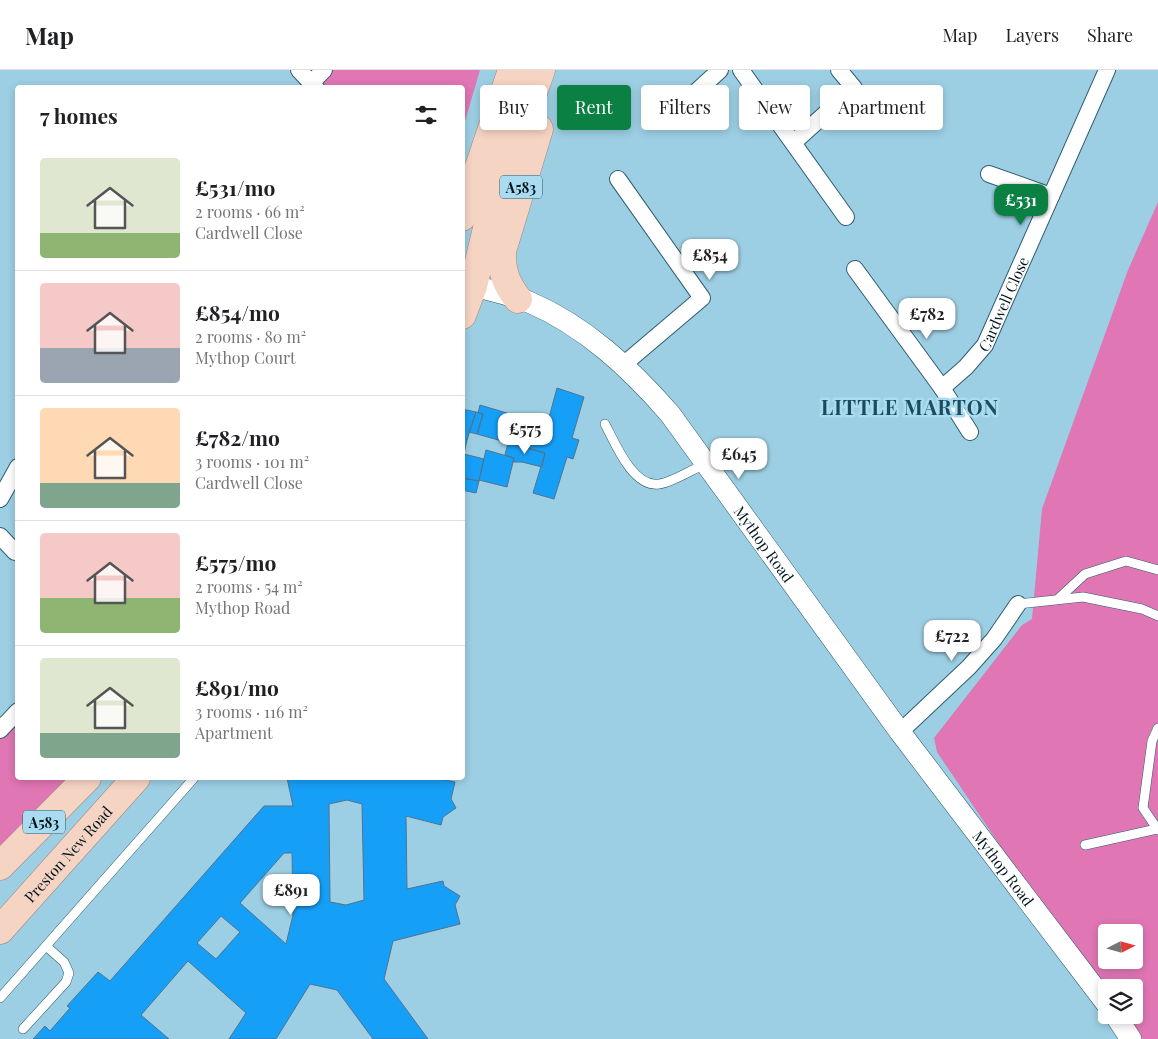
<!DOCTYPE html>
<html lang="en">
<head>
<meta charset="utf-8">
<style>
  :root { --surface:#fff; --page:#f2f2f2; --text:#202124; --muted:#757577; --line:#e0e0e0; --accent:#0b8043 }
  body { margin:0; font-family:"Playfair Display",serif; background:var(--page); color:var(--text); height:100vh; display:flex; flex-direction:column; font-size:19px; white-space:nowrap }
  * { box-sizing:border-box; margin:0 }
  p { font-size:16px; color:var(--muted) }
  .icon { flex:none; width:28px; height:28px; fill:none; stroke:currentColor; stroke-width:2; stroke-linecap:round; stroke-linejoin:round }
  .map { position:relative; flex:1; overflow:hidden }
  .panel { position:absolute; left:15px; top:15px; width:450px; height:695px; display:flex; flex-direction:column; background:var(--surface); border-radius:5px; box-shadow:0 2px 8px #0003 }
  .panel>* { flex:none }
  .top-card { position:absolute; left:480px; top:15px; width:475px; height:45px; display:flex; gap:10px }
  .needle { width:32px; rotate:84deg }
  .tools { position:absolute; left:1098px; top:854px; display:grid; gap:10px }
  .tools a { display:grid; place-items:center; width:45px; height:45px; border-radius:5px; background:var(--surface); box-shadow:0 2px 8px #0003; font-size:25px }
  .price { position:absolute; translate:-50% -42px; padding:0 11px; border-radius:10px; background:#fff; color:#222; font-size:16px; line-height:32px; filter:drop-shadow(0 1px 2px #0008) }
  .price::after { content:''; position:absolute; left:50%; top:30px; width:15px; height:11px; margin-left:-8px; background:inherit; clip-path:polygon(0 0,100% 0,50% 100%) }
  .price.on { background:var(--accent); color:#fff }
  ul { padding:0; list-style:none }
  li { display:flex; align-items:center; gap:15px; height:125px; padding:0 25px }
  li+li { border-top:1px solid var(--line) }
  li span { display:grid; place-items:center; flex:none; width:140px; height:100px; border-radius:5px; color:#555 }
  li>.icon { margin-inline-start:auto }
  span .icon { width:60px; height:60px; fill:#fffc; stroke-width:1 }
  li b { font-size:21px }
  h2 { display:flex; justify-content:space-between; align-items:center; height:60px; padding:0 25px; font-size:21px }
  .pill { padding:0 18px; border-radius:5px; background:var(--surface); box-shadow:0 2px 8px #0003; font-size:18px; line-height:45px }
  .pill.on { background:var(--accent); color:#fff }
  header { display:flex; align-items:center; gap:30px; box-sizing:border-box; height:70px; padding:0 25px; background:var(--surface); border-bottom:1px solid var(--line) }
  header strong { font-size:24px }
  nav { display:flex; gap:28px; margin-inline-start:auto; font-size:18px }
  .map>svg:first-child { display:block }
  .green { fill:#e076b4; fill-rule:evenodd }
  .building { fill:#169ff7; stroke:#517390; fill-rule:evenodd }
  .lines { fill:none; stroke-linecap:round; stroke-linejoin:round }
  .service-casing { stroke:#2e5d70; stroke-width:10 }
  .minor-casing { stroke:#2e5d70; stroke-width:18 }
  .tertiary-casing { stroke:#2e5d70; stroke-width:22 }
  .trunk-casing { stroke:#9f8a80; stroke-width:29 }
  .service { stroke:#fff; stroke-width:9 }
  .minor { stroke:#fff; stroke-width:16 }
  .tertiary { stroke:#fff; stroke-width:21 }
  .trunk { stroke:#f6d4c4; stroke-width:28 }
  .labels { text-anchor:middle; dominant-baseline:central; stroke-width:5; stroke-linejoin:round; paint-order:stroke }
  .shield { fill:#aadcf1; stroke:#35515d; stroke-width:1 }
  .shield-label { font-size:14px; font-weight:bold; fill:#03161d }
  .street-label { font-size:15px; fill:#03161d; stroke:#aadcf1 }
  .district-label { font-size:20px; font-weight:bold; letter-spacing:1px; fill:#1a4c5d; stroke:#aadcf1 }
</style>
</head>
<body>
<header>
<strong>Map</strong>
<nav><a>Map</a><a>Layers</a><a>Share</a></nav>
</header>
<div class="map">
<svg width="1158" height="969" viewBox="0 0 1158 969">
  <rect width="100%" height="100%" fill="#9dcfe4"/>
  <path class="green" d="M324,0H480L463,58L462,18H316Z
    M1158,132V969H1131L1115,945H1134V918H1106V933L937,682L934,668L1022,555L1032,549L1042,439L1128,200ZM1106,862H1134V890H1106Z
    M17,641L18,708H87L0,796V660Z"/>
  <path class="building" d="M557,318L584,327L572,368L579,370L573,389L567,387L554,429L533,423L545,383L477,364L483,344L478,343L480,335L547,355Z
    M462,339L476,342L467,370L462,368Z
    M476,342L483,344L477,364L469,362Z
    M462,368L467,370L464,384L484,389L479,411L462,408Z
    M508,373L545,383L542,397L522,392H513L514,388L505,385Z
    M486,380L514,388L507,417L479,410Z
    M462,408L479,411L476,423L462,420Z
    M287,708H436L455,712L451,729L456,738L443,747L441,755L406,746L407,819L443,811L444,816L460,826L455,835L460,854L393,871L384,909L428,969H373L337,920L310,914L276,969H229L246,943L188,891L141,945L169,969H33L45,956L50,961L70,938L67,936L98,902L110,911L264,736H293ZM347,730L362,734L364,830L346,835L330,832L329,734ZM284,783H292L293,845L286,874L240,833ZM221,846L240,862L216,889L197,873Z"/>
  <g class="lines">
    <defs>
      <path id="service" d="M605,354C615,373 633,418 659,414C671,413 693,399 705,394
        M1058,529L1085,504L1126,491L1158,500
        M1018,534L1083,527L1142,539L1158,546
        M1158,658L1152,671L1143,738L1158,760
        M1085,775L1157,759
        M0,928L194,708
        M23,959L66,912L69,903L64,892L46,876"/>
      <g id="minor">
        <path d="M299,0L316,18"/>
        <path d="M741,0L846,147"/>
        <path d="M312,12L324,0"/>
        <path d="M696,22L720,0"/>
        <path d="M794,72L854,18L839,0"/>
        <path d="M989,104L1051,126"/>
        <path d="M618,109L702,228L623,295"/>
        <path d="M855,199L942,318L970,362"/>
        <path id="s1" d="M942,318L966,297L985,275L1107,0"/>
        <path d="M0,429L18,397"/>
        <path d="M0,466L15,482"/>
        <path d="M0,660L18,641"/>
        <path d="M900,662L969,597L994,569L1018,534"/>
      </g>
      <g id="tertiary">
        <path id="s2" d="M462,212C484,220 508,223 529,232C585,256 630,298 670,344L900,662L1106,933"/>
        <path d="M1115,945L1131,969"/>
      </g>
      <g id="trunk">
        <path d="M462,147L512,0"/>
        <path d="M518,229C506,214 501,200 502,181L539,59"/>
        <path d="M462,245L473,216L492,138L541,0"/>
        <path d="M0,796L87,708"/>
        <path id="s3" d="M0,860L136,708"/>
      </g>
    </defs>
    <use href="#service" class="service-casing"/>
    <use href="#minor" class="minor-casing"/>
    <use href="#tertiary" class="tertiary-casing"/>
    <use href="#trunk" class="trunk-casing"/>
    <use href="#service" class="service"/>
    <use href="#minor" class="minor"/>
    <use href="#tertiary" class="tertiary"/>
    <use href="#trunk" class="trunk"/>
  </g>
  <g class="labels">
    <g class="shield">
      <rect x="500" y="105.5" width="42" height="23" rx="4"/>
      <rect x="23" y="740.5" width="42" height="23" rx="4"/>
    </g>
    <g class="shield-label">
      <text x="521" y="117">A583</text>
      <text x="44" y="752">A583</text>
    </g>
    <g class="street-label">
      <text stroke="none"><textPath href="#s1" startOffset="106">Cardwell Close</textPath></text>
      <text stroke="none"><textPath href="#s2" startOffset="412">Mythop Road</textPath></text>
      <text stroke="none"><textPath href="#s3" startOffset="102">Preston New Road</textPath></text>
      <text stroke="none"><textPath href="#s2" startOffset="815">Mythop Road</textPath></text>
    </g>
    <g class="district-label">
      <text x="910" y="336">LITTLE MARTON</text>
    </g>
  </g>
</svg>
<div class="tools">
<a><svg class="needle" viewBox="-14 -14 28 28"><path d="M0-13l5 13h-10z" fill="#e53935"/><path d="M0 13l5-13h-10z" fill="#757577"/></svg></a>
<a><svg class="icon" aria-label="layers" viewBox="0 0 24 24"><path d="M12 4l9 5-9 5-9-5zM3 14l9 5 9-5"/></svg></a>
</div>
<b class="price on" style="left:1021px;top:156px">£531</b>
<b class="price" style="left:710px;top:211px">£854</b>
<b class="price" style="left:927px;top:270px">£782</b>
<b class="price" style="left:525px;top:385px">£575</b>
<b class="price" style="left:739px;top:410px">£645</b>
<b class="price" style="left:952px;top:592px">£722</b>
<b class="price" style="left:291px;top:846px">£891</b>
<div class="top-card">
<a class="pill">Buy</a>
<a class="pill on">Rent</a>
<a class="pill">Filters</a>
<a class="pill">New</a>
<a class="pill">Apartment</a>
</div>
<section class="panel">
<h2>7 homes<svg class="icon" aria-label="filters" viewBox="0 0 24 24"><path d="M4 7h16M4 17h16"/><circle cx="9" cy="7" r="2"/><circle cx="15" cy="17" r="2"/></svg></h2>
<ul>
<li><span style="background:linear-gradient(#dfe7d0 75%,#8fb573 0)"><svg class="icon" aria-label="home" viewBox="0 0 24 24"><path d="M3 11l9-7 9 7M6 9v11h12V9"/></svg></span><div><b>£531/mo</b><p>2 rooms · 66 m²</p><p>Cardwell Close</p></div></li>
<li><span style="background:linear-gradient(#f6c9c9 65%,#9aa5b1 0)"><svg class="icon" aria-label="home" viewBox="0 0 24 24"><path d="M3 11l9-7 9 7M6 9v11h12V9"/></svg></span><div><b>£854/mo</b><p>2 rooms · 80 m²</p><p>Mythop Court</p></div></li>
<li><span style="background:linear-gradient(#ffd9b3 75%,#7fa58c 0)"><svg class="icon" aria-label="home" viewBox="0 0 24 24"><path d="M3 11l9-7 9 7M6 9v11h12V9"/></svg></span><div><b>£782/mo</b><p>3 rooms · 101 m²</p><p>Cardwell Close</p></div></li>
<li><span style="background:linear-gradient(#f6c9c9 65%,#8fb573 0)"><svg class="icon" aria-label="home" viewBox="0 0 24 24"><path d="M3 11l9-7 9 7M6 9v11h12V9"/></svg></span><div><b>£575/mo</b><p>2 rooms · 54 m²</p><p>Mythop Road</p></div></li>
<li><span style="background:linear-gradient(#dfe7d0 75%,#7fa58c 0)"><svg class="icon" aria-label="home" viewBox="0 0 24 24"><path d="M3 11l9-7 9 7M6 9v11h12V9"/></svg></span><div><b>£891/mo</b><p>3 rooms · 116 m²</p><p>Apartment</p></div></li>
</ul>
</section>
</div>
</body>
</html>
